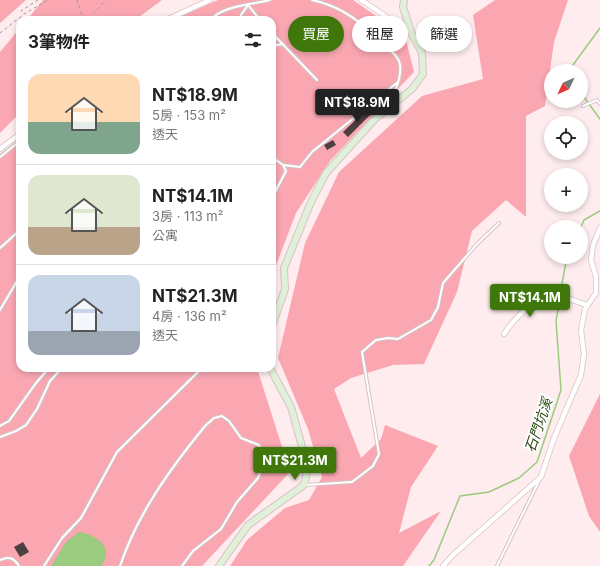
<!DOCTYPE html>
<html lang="zh-TW">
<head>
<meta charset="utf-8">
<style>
  :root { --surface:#fff; --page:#f6f6f6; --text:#222; --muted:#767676; --line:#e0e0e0; --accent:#3f770a }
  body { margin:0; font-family:Inter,"Noto Sans TC",sans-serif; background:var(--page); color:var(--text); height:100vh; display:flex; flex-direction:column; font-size:15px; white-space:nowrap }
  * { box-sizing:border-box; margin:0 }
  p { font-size:13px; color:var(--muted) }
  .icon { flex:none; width:22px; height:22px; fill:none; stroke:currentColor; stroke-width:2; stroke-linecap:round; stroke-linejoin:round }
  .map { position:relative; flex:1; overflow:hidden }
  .drawer { position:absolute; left:16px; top:16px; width:260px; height:356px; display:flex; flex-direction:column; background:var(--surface); border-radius:12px; box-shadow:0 2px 6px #0003 }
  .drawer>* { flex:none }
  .banner { position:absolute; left:288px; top:16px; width:252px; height:36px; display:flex; gap:8px }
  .needle { width:26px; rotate:226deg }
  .buttons { position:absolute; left:544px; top:64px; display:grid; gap:8px }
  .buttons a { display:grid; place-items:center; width:44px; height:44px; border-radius:50%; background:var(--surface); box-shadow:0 2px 6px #0003; font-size:20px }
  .price { position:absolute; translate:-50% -34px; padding:0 9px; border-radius:4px; background:var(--accent); color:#fff; font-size:13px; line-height:26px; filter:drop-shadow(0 1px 2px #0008) }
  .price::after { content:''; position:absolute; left:50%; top:24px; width:12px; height:9px; margin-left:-6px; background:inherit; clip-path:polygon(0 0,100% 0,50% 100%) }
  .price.current { background:#222; color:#fff }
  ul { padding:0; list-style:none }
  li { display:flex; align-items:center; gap:12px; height:100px; padding:0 12px }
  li+li { border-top:1px solid var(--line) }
  li span { display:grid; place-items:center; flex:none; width:112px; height:80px; border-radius:12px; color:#555 }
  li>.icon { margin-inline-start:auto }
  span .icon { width:48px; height:48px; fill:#fffc; stroke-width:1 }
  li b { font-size:17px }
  h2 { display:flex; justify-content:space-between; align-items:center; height:48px; padding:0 12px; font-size:17px }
  .chip { padding:0 14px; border-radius:18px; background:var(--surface); box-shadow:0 2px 6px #0003; font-size:14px; line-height:36px }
  .chip.current { background:var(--accent); color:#fff }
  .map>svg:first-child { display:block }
  .green { fill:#faa7b2 }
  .water { fill:#9acb7e }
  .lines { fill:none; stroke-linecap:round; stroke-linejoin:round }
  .stream { stroke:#9acb7e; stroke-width:1.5 }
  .building { fill:#4e3f41 }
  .lane-casing { stroke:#d5c3c5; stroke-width:4 }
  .street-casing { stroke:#d5c3c5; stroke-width:6 }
  .secondary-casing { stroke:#d5c3c5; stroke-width:8 }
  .path { stroke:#a39697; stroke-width:1; stroke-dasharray:3 3; stroke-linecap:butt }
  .lane { stroke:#fff; stroke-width:2 }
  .street { stroke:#fff; stroke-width:4.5 }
  .secondary { stroke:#e1f0d8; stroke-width:6 }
  .labels { text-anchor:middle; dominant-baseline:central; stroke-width:4; stroke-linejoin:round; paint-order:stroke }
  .water-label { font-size:14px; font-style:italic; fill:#2a4914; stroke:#fff }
</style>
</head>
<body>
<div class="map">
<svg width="600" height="566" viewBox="0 0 600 566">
  <rect width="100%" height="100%" fill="#feecee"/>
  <path class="green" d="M0,0H26L0,23Z
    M43,0H162L135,20H27Z
    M218,0H353L405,36L414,72L330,161L296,213L272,276V20H173Z
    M495,0H568L554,42L545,106L526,116V217L506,200L472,231L457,292L424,364L393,365L351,378L334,389L361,458L381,439L385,425L438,446L411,487L399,533L441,511L403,566H230L247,540L285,508L309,500L322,477L308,429L278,358L305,243L339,172L422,96L483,79L473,15Z
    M20,28V113L0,133V52Z
    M20,139V368H257L290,472L202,566H0V154Z
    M600,394V532L589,516L569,456Z"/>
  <path class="water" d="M79,532C95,534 116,548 101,566H51L66,542Z"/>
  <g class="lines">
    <path class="stream" d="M573,71V65L600,28
      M581,93L600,119
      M581,227L584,220L600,211
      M560,294L567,257
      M429,566L434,560L460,496L489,492L519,478L537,462L561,390L556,321L560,298"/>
  </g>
  <path class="building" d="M367,109L371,114L348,137L343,132Z
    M333,140L336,145L327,150L324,145Z
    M23,542L29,552L20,557L14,547Z"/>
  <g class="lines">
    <defs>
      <path id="lane" d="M312,0C344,7 362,23 384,45C389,49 396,54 399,61C404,74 394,93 389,105
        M210,20C225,5 250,5 270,0
        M241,20V15L248,5L260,20
        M272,33L317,80
        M272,46L283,44
        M583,106L597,100L600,104
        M0,157L20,141
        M272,157L283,165L286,171L272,198
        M283,165L300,167L312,152L398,82
        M0,248L20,230
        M0,310L20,276
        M0,426L9,421L36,383L49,368
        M0,437L16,431L26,425L37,409L50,381L62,368
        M305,485L352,482L373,466L379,454L362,352L376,340L388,338L398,339L431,320L438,307L443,283L477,244L499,223
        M0,560C9,556 14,558 19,566
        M44,566L62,538L81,518L117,452L202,368
        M120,566C138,513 170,469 205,426L214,418L222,416L229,421L241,438L259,445L265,460L258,478L237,502L221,529L193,551L182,566
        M497,566L539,481"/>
      <path id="street" d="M361,0C378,10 393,23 411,32
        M166,20L210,0
        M0,149L20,134
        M504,334C512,321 536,296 551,295C560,294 579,303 588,305
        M443,566L453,555L541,477L554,438L581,375L584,354L581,330L585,309L596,293V277L591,260L593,245L600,228"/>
      <path id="secondary" d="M272,326L285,289L284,268L311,202L326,173L375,119L412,89L423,74L422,53L411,32L403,7L404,0
        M219,566L248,525L304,485L308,468L291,407L270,368"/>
    </defs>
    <use href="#lane" class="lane-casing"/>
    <use href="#street" class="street-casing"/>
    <use href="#secondary" class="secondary-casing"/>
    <path class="path" d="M38,0L21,11L24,14L48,0
      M77,0L82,16L89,18L106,0
      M0,33L23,15"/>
    <use href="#lane" class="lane"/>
    <use href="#street" class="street"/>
    <use href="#secondary" class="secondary"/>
  </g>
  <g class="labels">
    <g class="water-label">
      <text transform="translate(538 425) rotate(-71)">石門坑溪</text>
    </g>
  </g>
</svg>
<div class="buttons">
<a><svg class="needle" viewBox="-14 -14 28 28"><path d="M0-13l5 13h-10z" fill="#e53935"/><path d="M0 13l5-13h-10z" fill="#767676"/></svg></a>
<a><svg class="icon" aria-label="locate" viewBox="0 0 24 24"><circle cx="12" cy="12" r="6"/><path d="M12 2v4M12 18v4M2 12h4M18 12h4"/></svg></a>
<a>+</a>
<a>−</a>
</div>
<b class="price current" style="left:357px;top:123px">NT$18.9M</b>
<b class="price" style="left:530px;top:318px">NT$14.1M</b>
<b class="price" style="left:295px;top:481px">NT$21.3M</b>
<div class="banner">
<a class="chip current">買屋</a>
<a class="chip">租屋</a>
<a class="chip">篩選</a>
</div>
<section class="drawer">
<h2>3筆物件<svg class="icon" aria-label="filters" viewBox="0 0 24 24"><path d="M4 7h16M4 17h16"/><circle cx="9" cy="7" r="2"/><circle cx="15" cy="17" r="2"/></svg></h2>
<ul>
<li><span style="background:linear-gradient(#ffd9b3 60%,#7fa58c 0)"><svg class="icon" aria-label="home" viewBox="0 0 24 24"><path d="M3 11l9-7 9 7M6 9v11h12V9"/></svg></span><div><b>NT$18.9M</b><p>5房 · 153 m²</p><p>透天</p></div></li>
<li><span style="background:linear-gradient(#dfe7d0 65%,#b9a48a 0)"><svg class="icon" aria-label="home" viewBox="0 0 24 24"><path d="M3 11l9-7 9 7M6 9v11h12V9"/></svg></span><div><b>NT$14.1M</b><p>3房 · 113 m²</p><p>公寓</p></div></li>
<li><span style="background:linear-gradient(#c9d6e8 70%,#9aa5b1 0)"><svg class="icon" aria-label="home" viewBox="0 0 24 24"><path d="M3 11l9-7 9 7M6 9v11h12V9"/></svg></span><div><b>NT$21.3M</b><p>4房 · 136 m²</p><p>透天</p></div></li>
</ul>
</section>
</div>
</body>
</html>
